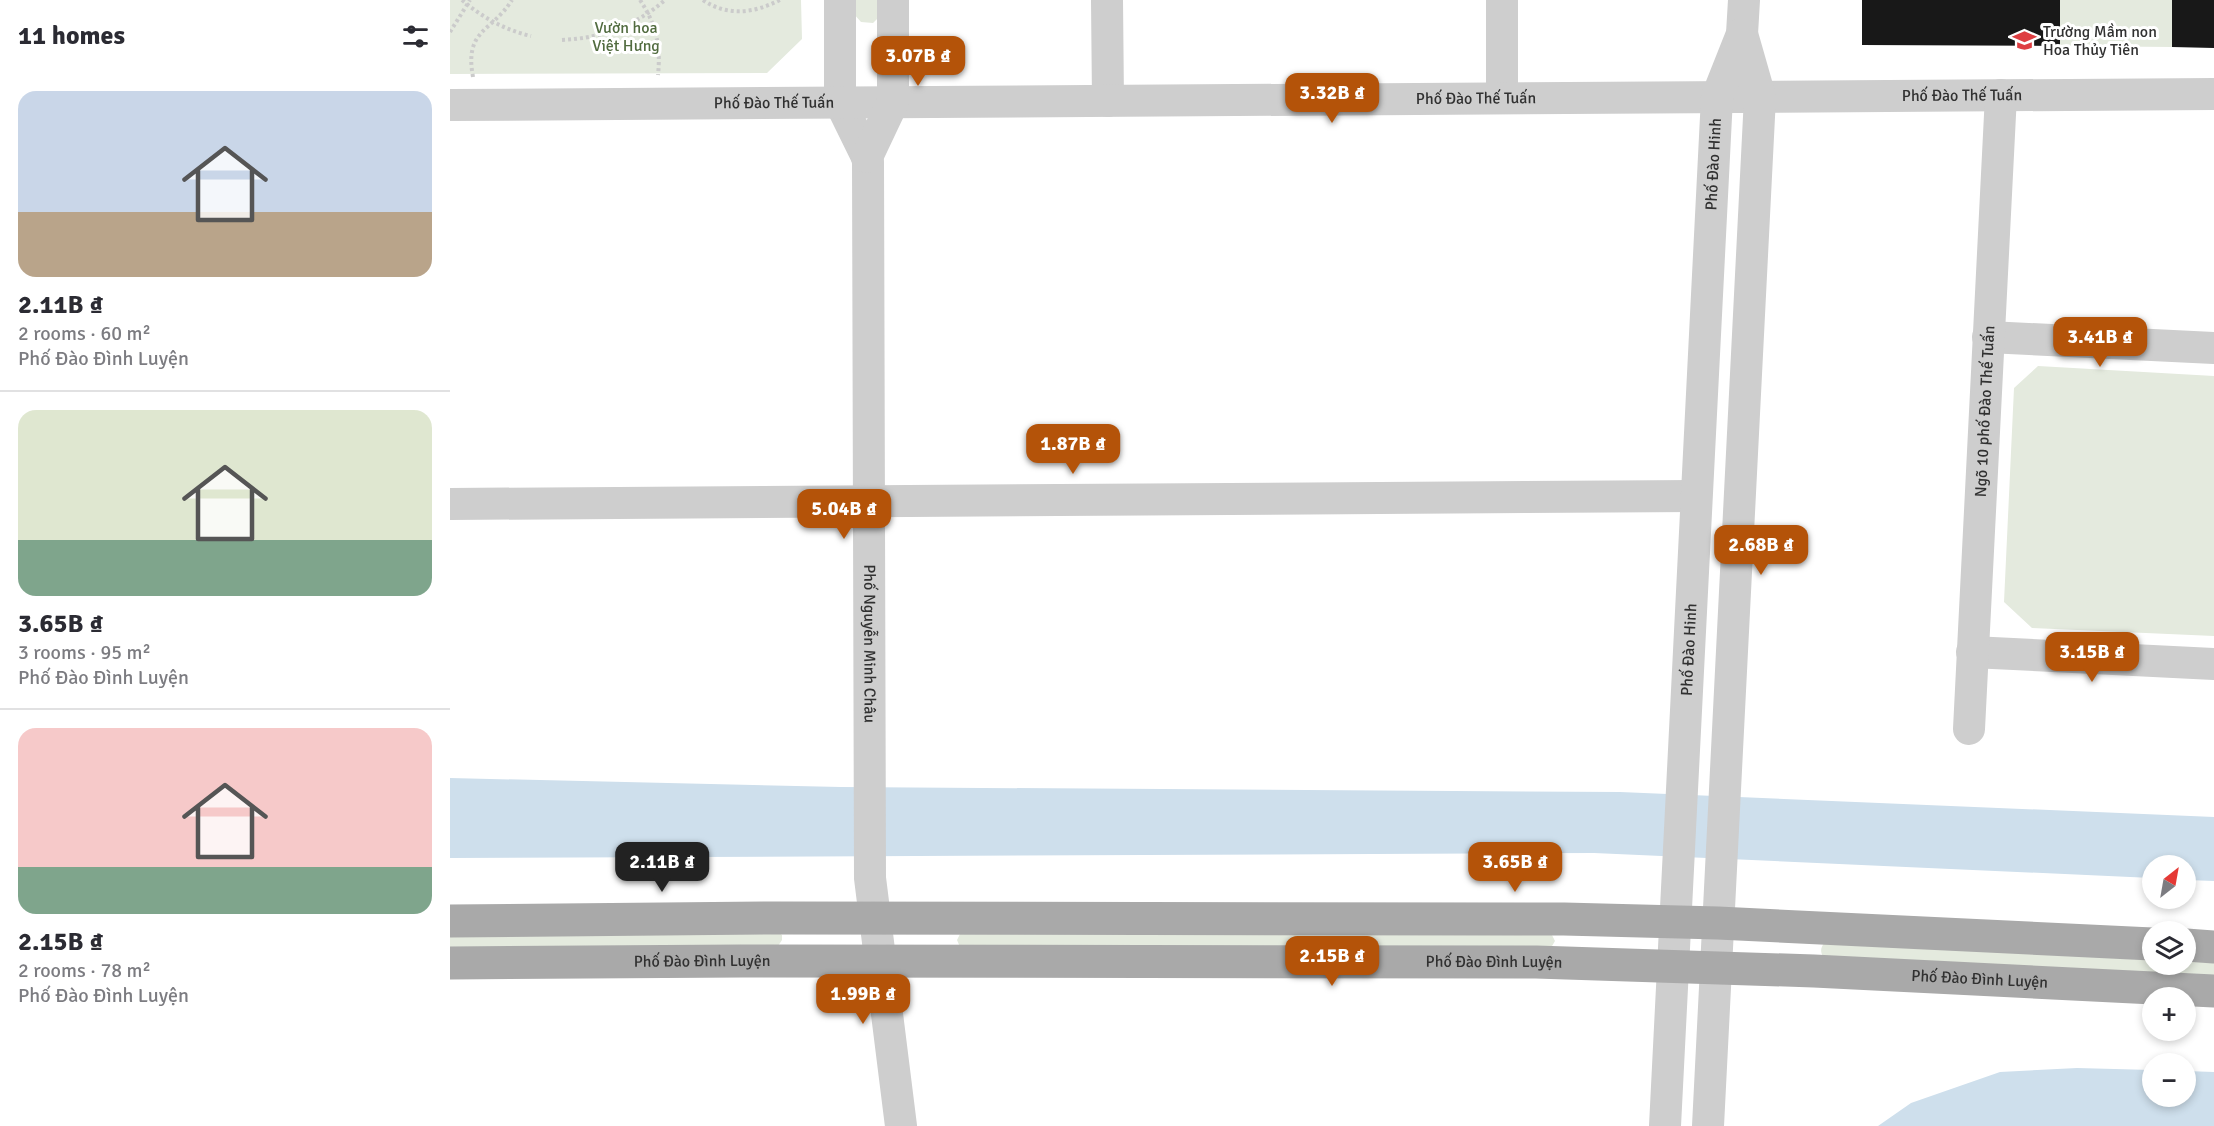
<!DOCTYPE html>
<html lang="en">
<head>
<meta charset="utf-8">
<style>
  :root { --surface:#fff; --page:#f7f7f7; --text:#2b2b33; --muted:#7c7c81; --line:#e1e1e2; --accent:#b45309 }
  body { margin:0; font-family:Signika,sans-serif; background:var(--page); color:var(--text); height:100vh; display:flex; flex-direction:column; font-size:22px; white-space:nowrap }
  * { box-sizing:border-box; margin:0 }
  p { font-size:20px; color:var(--muted) }
  .icon { flex:none; width:33px; height:33px; fill:none; stroke:currentColor; stroke-width:2; stroke-linecap:round; stroke-linejoin:round }
  .map { position:relative; flex:1; overflow:hidden }
  .details { display:flex; flex-direction:column; background:var(--surface); width:450px }
  .details>* { flex:none }
  .needle { width:39px; rotate:31deg }
  .buttons { position:absolute; left:1692px; top:855px; display:grid; gap:12px }
  .buttons a { display:grid; place-items:center; width:54px; height:54px; border-radius:50%; background:var(--surface); box-shadow:0 3px 9px #0003; font-size:30px }
  .price { position:absolute; translate:-50% -51px; padding:0 14px; border-radius:12px; background:var(--accent); color:#fff; font-size:20px; line-height:39px; filter:drop-shadow(0 2px 3px #0008) }
  .price::after { content:''; position:absolute; left:50%; top:36px; width:18px; height:14px; margin-left:-9px; background:inherit; clip-path:polygon(0 0,100% 0,50% 100%) }
  .price.active { background:#222; color:#fff }
  ul { padding:0; list-style:none }
  li { display:grid; align-content:center; gap:12px; height:318px; padding:0 18px }
  li+li { border-top:2px solid var(--line) }
  li span { display:grid; place-items:center; height:186px; border-radius:18px; color:#555 }
  li>.icon { margin-inline-start:auto }
  span .icon { width:108px; height:108px; fill:#fffc; stroke-width:1 }
  li b { font-size:26px }
  h2 { display:flex; justify-content:space-between; align-items:center; height:72px; padding:0 18px; font-size:26px }
  main { display:flex; flex:1; min-height:0 }
  .map>svg:first-child { display:block }
  .green { fill:#e4eade }
  .water { fill:#cedfec }
  .building { fill:#181818 }
  .lines { fill:none; stroke-linecap:round; stroke-linejoin:round }
  .path { stroke:#cbcbcb; stroke-width:4; stroke-dasharray:3 3; stroke-linecap:butt }
  .minor { stroke:#cecece; stroke-width:32 }
  .major { stroke:#a9a9a9; stroke-width:33 }
  .labels { text-anchor:middle; dominant-baseline:central; stroke-width:6; stroke-linejoin:round; paint-order:stroke }
  .park-label { font-size:16px; fill:#526c40; stroke:#fff }
  .poi-label { font-size:16px; fill:#313131; stroke:#fff; text-anchor:start }
  .street-label { font-size:16px; fill:#313131; stroke:#fff }
</style>
</head>
<body>
<main>
<section class="details">
<h2>11 homes<svg class="icon" aria-label="filters" viewBox="0 0 24 24"><path d="M4 7h16M4 17h16"/><circle cx="9" cy="7" r="2"/><circle cx="15" cy="17" r="2"/></svg></h2>
<ul>
<li><span style="background:linear-gradient(#c9d6e8 65%,#b9a48a 0)"><svg class="icon" aria-label="home" viewBox="0 0 24 24"><path d="M3 11l9-7 9 7M6 9v11h12V9"/></svg></span><div><b>2.11B ₫</b><p>2 rooms · 60 m²</p><p>Phố Đào Đình Luyện</p></div></li>
<li><span style="background:linear-gradient(#dfe7d0 70%,#7fa58c 0)"><svg class="icon" aria-label="home" viewBox="0 0 24 24"><path d="M3 11l9-7 9 7M6 9v11h12V9"/></svg></span><div><b>3.65B ₫</b><p>3 rooms · 95 m²</p><p>Phố Đào Đình Luyện</p></div></li>
<li><span style="background:linear-gradient(#f6c9c9 75%,#7fa58c 0)"><svg class="icon" aria-label="home" viewBox="0 0 24 24"><path d="M3 11l9-7 9 7M6 9v11h12V9"/></svg></span><div><b>2.15B ₫</b><p>2 rooms · 78 m²</p><p>Phố Đào Đình Luyện</p></div></li>
</ul>
</section>
<div class="map">
<svg width="1764" height="1126" viewBox="0 0 1764 1126">
  <rect width="100%" height="100%" fill="#fff"/>
  <path class="green" d="M0,0H351L352,39L317,73L0,74Z
    M402,0H431L428,18L423,23L411,22L403,13Z
    M1610,0H1722V47L1610,46Z
    M1588,366L1764,376V636L1582,628L1554,602L1564,388Z
    M328,932L332,935V940L328,946L0,951V933Z
    M510,934L1102,935L1105,941L1102,946L510,947L507,940Z
    M1375,942L1702,957V964H1736V959L1764,960V979L1374,958C1370,952 1370,948 1375,942Z"/>
  <path class="water" d="M0,778L391,787L1170,792L1764,817V881L1736,880V866H1702V878L1144,853L0,858Z
    M1627,1068L1702,1070V1096H1736V1071L1764,1072V1126H1428L1461,1103L1550,1072Z"/>
  <path class="building" d="M1412,0H1610V46L1412,45Z
    M1722,0H1764V48L1722,47Z"/>
  <g class="lines">
    <path class="path" d="M12,0C33,18 55,30 81,36
      M190,0C206,24 211,46 208,75
      M253,0C278,17 304,13 330,0
      M0,32L20,0
      M112,40C152,38 185,26 215,0
      M23,77C14,29 42,32 62,0"/>
    <g class="minor">
      <path id="s1" d="M390,0V102L417,157L418,162L420,878L451,1126"/>
      <path d="M657,0L658,101"/>
      <path d="M1052,0V98"/>
      <path id="s2" d="M0,105L1764,94"/>
      <path d="M417,157L443,102V0"/>
      <path d="M1538,337L1764,348"/>
      <path d="M0,504L1246,496"/>
      <path d="M1522,652L1764,664"/>
      <path id="s3" d="M1519,729L1551,95"/>
      <path id="s4" d="M1215,1126L1267,97L1292,34L1294,0"/>
      <path d="M1258,1126L1310,97L1292,34"/>
    </g>
    <g class="major">
      <path d="M0,921L320,918L1114,919L1268,923L1702,944"/>
      <path d="M1736,945L1764,947"/>
      <path id="s5" d="M0,963L292,961L1086,962L1364,971L1764,991"/>
    </g>
  </g>
  <defs>
    <symbol id="school-bare" viewBox="-9 -9 18 18"><path d="M0-5L7-2L0 1L-7-2ZM-4 1L0 2.5L4 1V4Q0 6-4 4Z" fill="#de3e42" stroke="#fff" stroke-width="2.5" paint-order="stroke"/></symbol>
  </defs>
  <g fill-rule="evenodd">
    <use href="#school-bare" x="1558" y="24" width="33" height="33"/>
  </g>
  <g class="labels">
    <g class="park-label">
      <text x="176" y="28">Vườn hoa<tspan x="176" dy="18">Việt Hưng</tspan></text>
    </g>
    <g class="poi-label">
      <text x="1593" y="32">Trường Mầm non<tspan x="1593" dy="18">Hoa Thủy Tiên</tspan></text>
    </g>
    <g class="street-label">
      <text stroke="none"><textPath href="#s2" startOffset="1512">Phố Đào Thế Tuấn</textPath></text>
      <text stroke="none"><textPath href="#s2" startOffset="1026">Phố Đào Thế Tuấn</textPath></text>
      <text stroke="none"><textPath href="#s2" startOffset="324">Phố Đào Thế Tuấn</textPath></text>
      <text stroke="none"><textPath href="#s4" startOffset="963">Phố Đào Hinh</textPath></text>
      <text stroke="none"><textPath href="#s3" startOffset="318">Ngõ 10 phố Đào Thế Tuấn</textPath></text>
      <text stroke="none"><textPath href="#s1" startOffset="650">Phố Nguyễn Minh Châu</textPath></text>
      <text stroke="none"><textPath href="#s4" startOffset="477">Phố Đào Hinh</textPath></text>
      <text stroke="none"><textPath href="#s5" startOffset="252">Phố Đào Đình Luyện</textPath></text>
      <text stroke="none"><textPath href="#s5" startOffset="1044">Phố Đào Đình Luyện</textPath></text>
      <text stroke="none"><textPath href="#s5" startOffset="1530">Phố Đào Đình Luyện</textPath></text>
    </g>
  </g>
</svg>
<div class="buttons">
<a><svg class="needle" viewBox="-14 -14 28 28"><path d="M0-13l5 13h-10z" fill="#e53935"/><path d="M0 13l5-13h-10z" fill="#7c7c81"/></svg></a>
<a><svg class="icon" aria-label="layers" viewBox="0 0 24 24"><path d="M12 4l9 5-9 5-9-5zM3 14l9 5 9-5"/></svg></a>
<a>+</a>
<a>−</a>
</div>
<b class="price" style="left:468px;top:87px">3.07B ₫</b>
<b class="price" style="left:882px;top:124px">3.32B ₫</b>
<b class="price" style="left:1650px;top:368px">3.41B ₫</b>
<b class="price" style="left:623px;top:475px">1.87B ₫</b>
<b class="price" style="left:394px;top:540px">5.04B ₫</b>
<b class="price" style="left:1311px;top:576px">2.68B ₫</b>
<b class="price" style="left:1642px;top:683px">3.15B ₫</b>
<b class="price active" style="left:212px;top:893px">2.11B ₫</b>
<b class="price" style="left:1065px;top:893px">3.65B ₫</b>
<b class="price" style="left:882px;top:987px">2.15B ₫</b>
<b class="price" style="left:413px;top:1025px">1.99B ₫</b>
</div>
</main>
</body>
</html>
